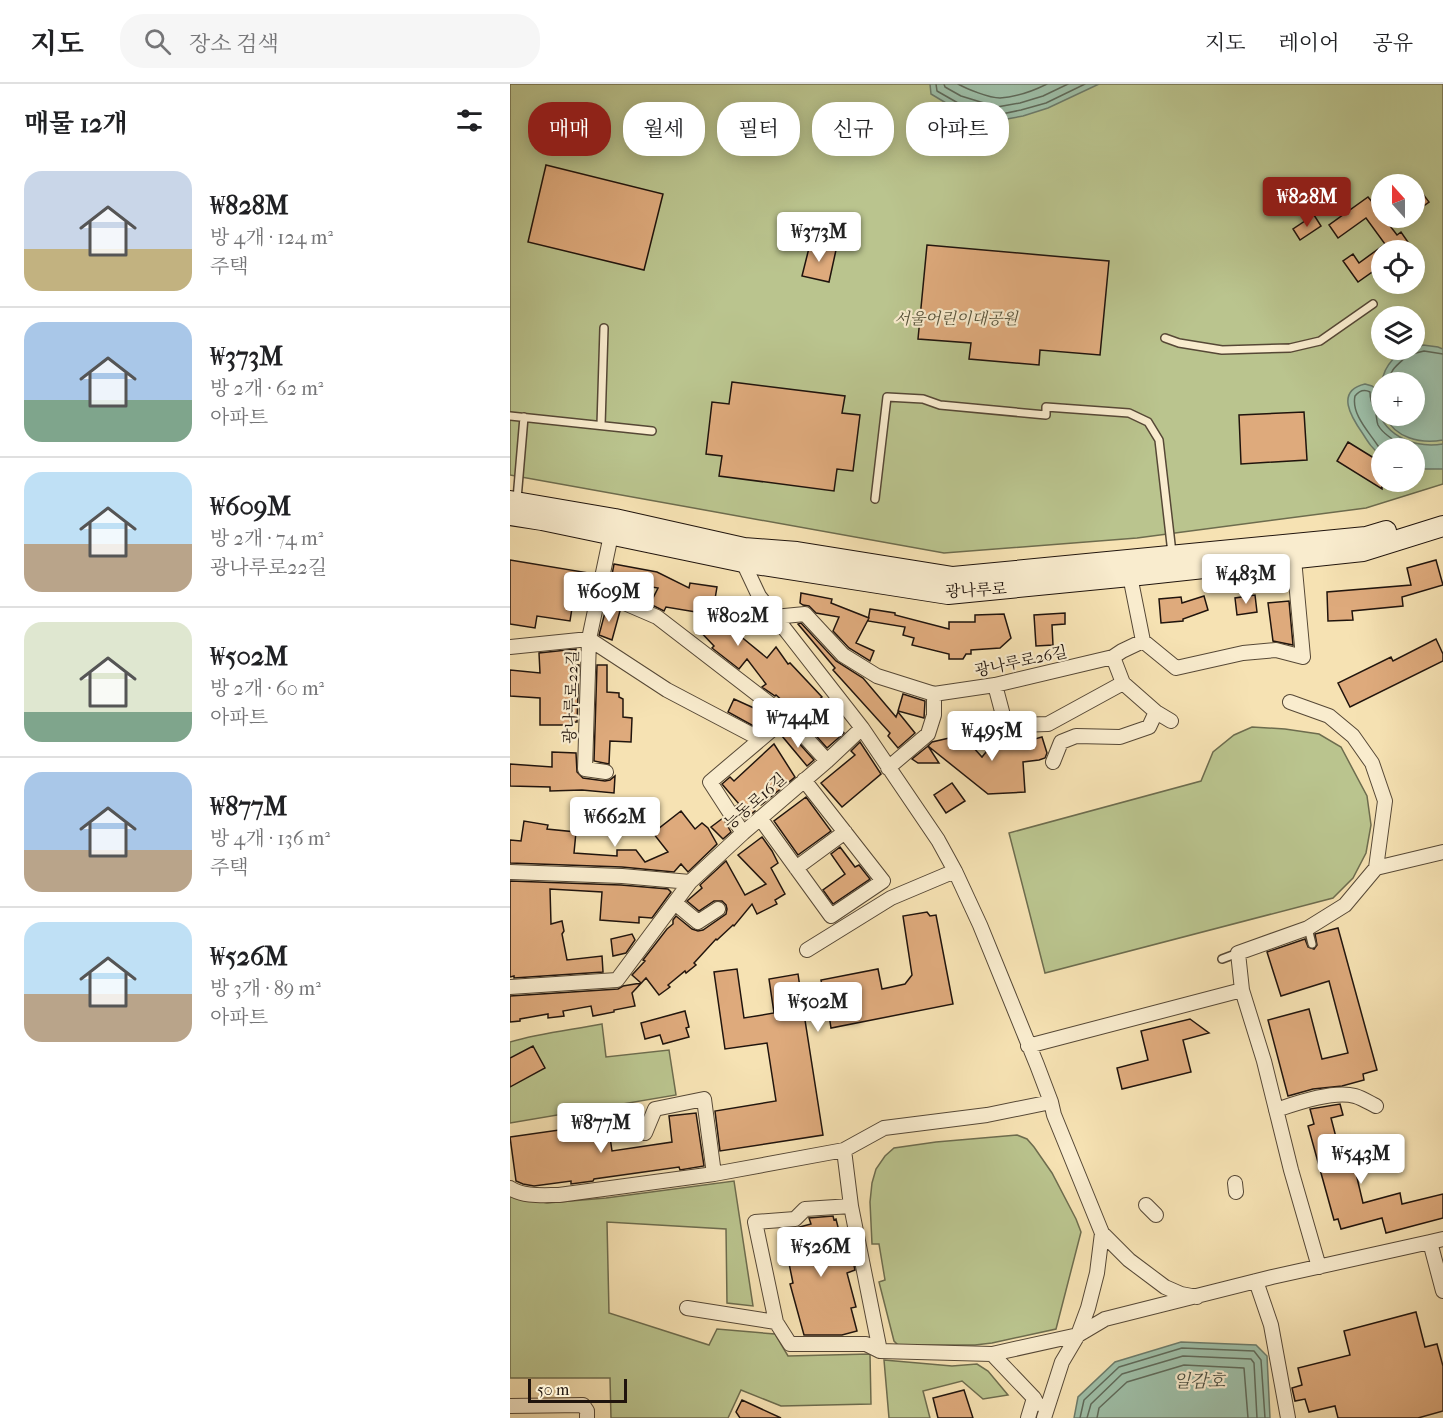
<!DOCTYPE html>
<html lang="ko">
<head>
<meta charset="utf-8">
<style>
  :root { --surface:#fff; --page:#f6f6f6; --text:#202124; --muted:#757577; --line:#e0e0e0; --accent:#8f2418 }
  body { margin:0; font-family:"IM FELL French Canon","Noto Serif KR",serif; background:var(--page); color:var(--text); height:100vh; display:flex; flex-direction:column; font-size:22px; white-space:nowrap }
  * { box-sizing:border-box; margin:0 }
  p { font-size:20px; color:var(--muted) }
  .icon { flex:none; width:33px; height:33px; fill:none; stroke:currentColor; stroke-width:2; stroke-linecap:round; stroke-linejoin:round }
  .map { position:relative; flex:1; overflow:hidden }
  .drawer { display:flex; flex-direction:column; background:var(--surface); width:510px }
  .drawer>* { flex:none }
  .banner { position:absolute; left:18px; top:18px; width:570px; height:54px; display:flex; gap:12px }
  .needle { width:39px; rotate:339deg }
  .fabs { position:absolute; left:861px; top:90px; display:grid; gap:12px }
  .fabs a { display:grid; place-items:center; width:54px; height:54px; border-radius:50%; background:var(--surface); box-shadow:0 3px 15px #0003; font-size:30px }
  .scale { position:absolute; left:18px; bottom:15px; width:99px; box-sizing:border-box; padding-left:6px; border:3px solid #20140d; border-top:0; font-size:16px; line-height:21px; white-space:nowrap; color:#20140d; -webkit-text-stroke:4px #f9ecce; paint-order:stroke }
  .price { position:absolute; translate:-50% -51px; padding:0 14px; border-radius:6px; background:#fff; color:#222; font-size:20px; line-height:39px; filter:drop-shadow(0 2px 3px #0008) }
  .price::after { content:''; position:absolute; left:50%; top:36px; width:18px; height:14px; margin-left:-9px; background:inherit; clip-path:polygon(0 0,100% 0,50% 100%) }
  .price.active { background:var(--accent); color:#fff }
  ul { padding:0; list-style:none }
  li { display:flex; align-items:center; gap:18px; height:150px; padding:0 24px }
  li+li { border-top:2px solid var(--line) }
  li span { display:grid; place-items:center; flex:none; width:168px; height:120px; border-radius:18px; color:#555 }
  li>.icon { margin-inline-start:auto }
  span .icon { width:72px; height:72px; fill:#fffc; stroke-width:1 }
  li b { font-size:26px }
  h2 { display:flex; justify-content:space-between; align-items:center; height:72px; padding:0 24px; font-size:26px }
  .tag { padding:0 21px; border-radius:24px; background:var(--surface); box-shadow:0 3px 15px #0003; font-size:21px; line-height:54px }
  .tag.active { background:var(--accent); color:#fff }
  header { display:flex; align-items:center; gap:36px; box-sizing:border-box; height:84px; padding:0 30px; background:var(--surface); border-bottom:2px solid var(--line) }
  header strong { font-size:28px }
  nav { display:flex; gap:33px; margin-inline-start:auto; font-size:21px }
  .search { width:420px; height:54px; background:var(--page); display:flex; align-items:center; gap:15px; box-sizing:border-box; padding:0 21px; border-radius:24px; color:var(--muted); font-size:22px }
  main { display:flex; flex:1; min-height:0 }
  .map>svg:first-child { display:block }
  .green { fill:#bac48e; stroke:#6d6c4e; stroke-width:1.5; fill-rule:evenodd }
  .water { fill:#9ebfa8; stroke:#6c7b6a; stroke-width:1.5 }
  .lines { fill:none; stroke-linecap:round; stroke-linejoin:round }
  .shore { stroke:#5f6a5a; stroke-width:1.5 }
  .building { fill:#deaa7c; stroke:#20140d; stroke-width:1.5 }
  .lane-casing { stroke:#564836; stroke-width:10 }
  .street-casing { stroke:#564836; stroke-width:16 }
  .secondary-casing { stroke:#20140d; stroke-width:22 }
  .lane { stroke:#f9ecce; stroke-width:7 }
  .street { stroke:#f9ecce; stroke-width:14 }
  .secondary { stroke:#f9ecce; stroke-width:20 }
  .labels { text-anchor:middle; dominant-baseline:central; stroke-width:4.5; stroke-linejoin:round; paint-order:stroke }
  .park-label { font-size:16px; font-style:italic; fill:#56523a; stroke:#f9ecce }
  .street-label { font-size:16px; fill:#20140d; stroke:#f9ecce }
  .water-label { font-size:18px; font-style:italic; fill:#4c5043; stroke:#f9ecce }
</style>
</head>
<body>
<header>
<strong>지도</strong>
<div class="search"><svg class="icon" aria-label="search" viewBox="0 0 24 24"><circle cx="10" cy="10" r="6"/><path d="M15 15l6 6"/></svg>장소 검색</div>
<nav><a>지도</a><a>레이어</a><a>공유</a></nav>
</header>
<main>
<section class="drawer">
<h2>매물 12개<svg class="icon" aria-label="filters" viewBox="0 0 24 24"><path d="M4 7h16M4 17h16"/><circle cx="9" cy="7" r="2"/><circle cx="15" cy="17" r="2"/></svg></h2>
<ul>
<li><span style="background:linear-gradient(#c9d6e8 65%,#c2b280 0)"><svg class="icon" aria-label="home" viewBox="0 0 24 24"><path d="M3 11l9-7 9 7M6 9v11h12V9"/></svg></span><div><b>₩828M</b><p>방 4개 · 124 m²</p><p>주택</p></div></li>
<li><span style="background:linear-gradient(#a9c7e8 65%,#7fa58c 0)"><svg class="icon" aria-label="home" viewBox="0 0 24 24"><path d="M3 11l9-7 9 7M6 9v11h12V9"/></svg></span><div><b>₩373M</b><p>방 2개 · 62 m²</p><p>아파트</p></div></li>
<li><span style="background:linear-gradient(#bfe0f5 60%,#b9a48a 0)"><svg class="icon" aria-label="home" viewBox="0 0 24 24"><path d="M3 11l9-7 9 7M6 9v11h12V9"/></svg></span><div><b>₩609M</b><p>방 2개 · 74 m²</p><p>광나루로22길</p></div></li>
<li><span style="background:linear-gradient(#dfe7d0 75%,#7fa58c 0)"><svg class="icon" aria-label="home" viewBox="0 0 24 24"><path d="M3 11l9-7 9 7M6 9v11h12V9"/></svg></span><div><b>₩502M</b><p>방 2개 · 60 m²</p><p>아파트</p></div></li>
<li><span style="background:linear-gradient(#a9c7e8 65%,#b9a48a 0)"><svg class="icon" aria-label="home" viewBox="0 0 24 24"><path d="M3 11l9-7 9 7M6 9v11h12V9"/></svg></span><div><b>₩877M</b><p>방 4개 · 136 m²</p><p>주택</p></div></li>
<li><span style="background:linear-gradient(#bfe0f5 60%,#b9a48a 0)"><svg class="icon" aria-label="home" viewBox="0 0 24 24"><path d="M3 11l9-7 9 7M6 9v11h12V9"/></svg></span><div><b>₩526M</b><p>방 3개 · 89 m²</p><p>아파트</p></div></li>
</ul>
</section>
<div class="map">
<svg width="933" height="1334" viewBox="0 0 933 1334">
  <rect width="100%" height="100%" fill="#f6e2b3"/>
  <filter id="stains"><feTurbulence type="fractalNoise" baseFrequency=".00333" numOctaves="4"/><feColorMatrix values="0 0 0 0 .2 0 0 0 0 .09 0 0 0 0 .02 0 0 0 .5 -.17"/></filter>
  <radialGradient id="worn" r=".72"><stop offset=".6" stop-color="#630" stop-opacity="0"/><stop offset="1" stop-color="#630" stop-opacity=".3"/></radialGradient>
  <path class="green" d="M0,0H933V400L856,424L627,454L434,469L0,391ZM872,100H904V134H872ZM872,166H904V200H872ZM872,232H904V266H872ZM872,298H904V332H872ZM872,364H904V398H872Z
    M742,643L775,645L809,650L831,663L857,712L861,741L856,769L843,794L823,814L535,889L499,749L691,697L703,668L724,651Z
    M92,940L96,973L159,966L166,1011L0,1039V958C30,949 61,946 92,940Z
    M507,1051L517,1055L524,1063L542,1089L566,1135L571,1148L546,1245L482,1259L465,1261H388L384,1257L369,1198L375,1196L369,1160H362L360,1118L362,1099L366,1085L375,1072L384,1064L426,1058Z
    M224,1097L243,1222L217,1219L216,1145L97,1138L99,1229L199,1261L207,1245L265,1250L278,1272L360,1270L361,1320L271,1322L231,1306L218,1334H101L100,1294H0V1111L37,1119L96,1114Z
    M374,1276L442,1282L467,1280L478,1287L498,1311L473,1315L452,1297L413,1307L420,1334H379Z"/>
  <path class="water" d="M420,0H589L538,24L513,32L486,37L446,25L421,10Z
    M913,261L928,263L933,265V356C910,360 885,354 875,332H904V298H872C874,282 887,266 904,266L905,264Z
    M855,300L862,302L867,306C862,345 898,366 933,360V385H905L904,364H872L871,371C863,366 858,358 853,350C841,333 825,307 855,300Z
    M671,1258L746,1261L757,1272L760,1334H564L568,1313L605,1278Z"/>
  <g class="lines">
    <path class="shore" d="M426,0L427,7L448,19L487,31L511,26L536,19L575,0
      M434,0L435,3L451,12L487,23L510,19L533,12L558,0
      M448,0C457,5 479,14 490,14C505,13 523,7 537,0
      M878,298C881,282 891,280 900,268L906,269L914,267L933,270
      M872,364L868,362C859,348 841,330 845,312C849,307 854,305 860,308C860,315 862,321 865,327C867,331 866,336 868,341C874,352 888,359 899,364
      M570,1334L574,1316L609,1283L672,1264L744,1267L751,1276L755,1334
      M577,1334L581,1320L612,1290L673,1272L741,1275L744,1279L747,1334
      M587,1334L589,1324L617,1298L674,1281L734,1284L738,1334"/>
  </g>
  <path class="building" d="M36,81L153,110L134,186L18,158Z
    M904,98L919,118L904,129Z
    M858,113L872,130V134H874L887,151L891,148L900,161L892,166H872V181L848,198L833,177L843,170L849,179L875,160L856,134L828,154L819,141Z
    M804,131L811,142L790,156L783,145Z
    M300,160L326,166L319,198L292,192Z
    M417,161L599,177L590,271L530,266L529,281L459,275L461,259L408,255Z
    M222,298L335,312L332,329L350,331L343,387L327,385L324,407L209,392L212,372L196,370L202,318L219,320Z
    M794,328L797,376L731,380L729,331Z
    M838,358L872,379V405L827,377Z
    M0,476L79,489L74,520L63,518L60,537L27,532L25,544L0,540Z
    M926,476L933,501L892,513L893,522L842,527L843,536L818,537L817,508L901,501L897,484Z
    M104,480L147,488L179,504L180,499L207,503L204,521L217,534L215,536L231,549L229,551L257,574L266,563L278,580L280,579L312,613L307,617L334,649L317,664L284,627L266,611L265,612L252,603L256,600L237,575L229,585L202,564L204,562L185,542L198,530L156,523L154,527L140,520L148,504L101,496Z
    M291,509L322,515L321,519L359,534L346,559L364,567L360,577L339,564L323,547L329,533L306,529L299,522L293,521L290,519Z
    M745,511L747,528L727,531L725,514Z
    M694,512L698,526L673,535V537L651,539L649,515L671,513L672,519Z
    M779,517L783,561L763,557L758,519Z
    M97,521L110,527L102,556L89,551Z
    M360,525L385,529V531L439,545V538H465V531L494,530L501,554L490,564L461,566V570H456L453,575H439V570L402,561L404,554L393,551L395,543L358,537Z
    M555,529V540L542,541L543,561L526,562L524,531Z
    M291,539L326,577L353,594L386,633L388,628L405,649L388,664L378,652L380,649L323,586L325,584L288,540Z
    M926,555L933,570V577L840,623L828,599L881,573L883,577Z
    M66,565L65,581H69L67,638H60V641H30V614L0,612V586L30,589L29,569Z
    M87,581H97V608L109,609V613L113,615V633L122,634L121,658L100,657L99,680L84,677Z
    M393,610L415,617L414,634L388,627Z
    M224,615L257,630L251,643L249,645L218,628Z
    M278,647L304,676L297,682L272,652Z
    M452,651L472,673L484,658L510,659L523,652L525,655L532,653L537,669L535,674L529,676L513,678L515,708L478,710L418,662L422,658Z
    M350,658L371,690L332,723L311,699L345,671L341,667Z
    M264,660L285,693L251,721L243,711L239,713L245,727L235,735L226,722L229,720L212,700L220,693L224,697Z
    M418,662L429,679H408L402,675Z
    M42,668L66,669L67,688L73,694L95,697L100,696L105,692L104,709L72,706L40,707V703L0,702V680L42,683Z
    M442,699L455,717L436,729L424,711Z
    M296,713L321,747L288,771L264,737Z
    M171,727L185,745L192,739L198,744L207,760L178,788L171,780L164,788L112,783L0,779V756L11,757L14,737L38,741L37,745L66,748L64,769L107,772V766H126L135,778L158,768L143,749Z
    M213,734L221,748L213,755L201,743Z
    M252,753L262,767L268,779L261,784L275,810L265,816L267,820L247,830L242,820L224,842L223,841L207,856L206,855L184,879L186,881L176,889L175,887L158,901L160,903L149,911L136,894L122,909L125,922L104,926V928L83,932L81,922L53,927L54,932L38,934V930L10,935V937L0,938V912L108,905L113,902L131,899L122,891L135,877L133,876L157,845L163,840V836L166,832L182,845L188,847L193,846L216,830L217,825L216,821L212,817H204L189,827L177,817L192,804L190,801L216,777L235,811L256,800L228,771Z
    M330,763L345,783L349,781L360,795L323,820L313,806L335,790L321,770Z
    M0,797L111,801L158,805L161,808L142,834L129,833V839L90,836L92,808L40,805L41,840L52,837L54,847L52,850L57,876L92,872L93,888L4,894V892L0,893Z
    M417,828L420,832L426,831L443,920L321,944L319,931L295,936L313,1051L210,1067L205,1027L266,1017L257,959L215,965L204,888L227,885L234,934L264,929L259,895L288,890L291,910L313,906L311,896L368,885L372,905L395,900L402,891L393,832Z
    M828,844L867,986L853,990L854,996L832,1002L803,1005L778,1012L758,936L799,925L812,975L838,969L819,897L771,912L757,868L795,855L798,863L804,865L807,861L805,850Z
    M122,850L125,856L116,869L103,872L101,855Z
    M175,927L179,943L176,944L179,953L153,960L150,951L135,955L131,939Z
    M680,935L699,949L673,956L681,988L612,1005L607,984L638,976L631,947Z
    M23,962L35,984L0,1003V974Z
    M830,1020L833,1031L821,1034L834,1084L844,1081L853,1119L890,1109L892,1120L933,1110V1134L876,1149L872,1134L831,1145L828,1135L824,1136L798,1042L804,1040L800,1025Z
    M186,1029L194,1082L170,1086L169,1083L84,1095L83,1097L61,1100V1097L24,1102L13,1100L6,1097L0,1053L98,1039L102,1067L162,1058L159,1032Z
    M323,1132L324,1136L326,1135L336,1175L342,1173L345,1186L337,1189L346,1223L341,1224L347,1247L332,1251H294L280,1200L283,1199L272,1145L286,1144L301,1140L299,1134Z
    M906,1228L915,1263L927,1260L933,1282V1327L908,1334H828L825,1322L799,1328L795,1315L785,1317L782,1304L792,1301L788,1284L840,1271L834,1247Z
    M454,1306L463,1334H428L423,1314Z
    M232,1316L271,1334H230L226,1328Z"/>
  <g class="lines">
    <defs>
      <path id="lane" d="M655,254L669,259L712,266L780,264L810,257L863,220
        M0,332L142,347
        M91,341L94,244
        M7,415L14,333
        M365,415L377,313L413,315L430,321L536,331V323L619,329L638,338L649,356L662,469
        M798,844L802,860
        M712,875L728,869"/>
      <path id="street" d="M233,478L249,512L352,644L428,756L445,787L470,841L527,981L541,1018L544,1031L592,1149L619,1176L655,1203L671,1210L687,1213
        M620,492L633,557
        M89,508L147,533L277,633L317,677
        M264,533L295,530L333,571L367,592L424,610V631L418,650L378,684
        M79,555L157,606L250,655
        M633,557L666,584L733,569L766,566L793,573L784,475
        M0,563L79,555
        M603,573L613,599L646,628
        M485,601L494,635L507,641L538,640L613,599
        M424,610L485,601L603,573L612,567L633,557
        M780,618L819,632L843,652L862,679L875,717L866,784L835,821L798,844L728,869L732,906L754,977L781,1086L809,1183
        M543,678L551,658L566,652L610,653L639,643L646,628L661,637
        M96,688L75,685L79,555L101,451
        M250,734L321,832L373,797L294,696
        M233,749L200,698L277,633
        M286,784L335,748
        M866,784L933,768
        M0,788L112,792L180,798
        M165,819L188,838L208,825
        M297,866L381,814L445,787
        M0,903L107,896L180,798L233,749L317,677L352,644
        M518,962L732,906
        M766,1026C787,1019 824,1006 845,1012C852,1014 860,1019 866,1022
        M135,1049L145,1025L194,1015L204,1090L334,1066L374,1044L477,1031L541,1018
        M334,1066L341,1122
        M725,1099L726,1108
        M0,1104C13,1113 33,1111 49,1111L204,1090
        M636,1121L646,1131
        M592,1149L587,1189L578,1224L568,1251L595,1235L762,1193L920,1158
        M933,1155L920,1158L933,1207
        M746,1197L761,1241L778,1334
        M177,1224L266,1238
        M370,1267L356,1260H280L266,1238L245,1138L285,1135L295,1125L341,1122L370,1267L482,1270
        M524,1314L482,1270L568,1251
        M0,1322L73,1321L77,1327V1334
        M518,1334L524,1314L527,1320
        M534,1334L552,1278L568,1251"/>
      <path id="secondary" d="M0,417L105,435L234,464L287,468L443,493L856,453L876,447
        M0,431L32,436L233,478L438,510L620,492L853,467L933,442"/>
    </defs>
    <use href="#lane" class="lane-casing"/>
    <use href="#street" class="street-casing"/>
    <use href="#secondary" class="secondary-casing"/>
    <use href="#lane" class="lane"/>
    <use href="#street" class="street"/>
    <use href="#secondary" class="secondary"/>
  </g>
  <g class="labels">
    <g class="park-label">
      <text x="446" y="234">서울어린이대공원</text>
    </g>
    <g class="street-label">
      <text transform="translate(466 506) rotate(-3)">광나루로</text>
      <text transform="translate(511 577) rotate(-12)">광나루로26길</text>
      <text transform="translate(61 613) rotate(-88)">광나루로22길</text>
      <text transform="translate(245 717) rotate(-41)">능동로16길</text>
    </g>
    <g class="water-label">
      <text x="689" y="1297">일감호</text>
    </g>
  </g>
  <rect width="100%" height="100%" filter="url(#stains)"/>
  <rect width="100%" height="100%" fill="url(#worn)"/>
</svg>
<div class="fabs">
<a><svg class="needle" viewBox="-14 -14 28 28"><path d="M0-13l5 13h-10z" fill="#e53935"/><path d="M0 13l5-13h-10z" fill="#757577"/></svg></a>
<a><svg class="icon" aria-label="locate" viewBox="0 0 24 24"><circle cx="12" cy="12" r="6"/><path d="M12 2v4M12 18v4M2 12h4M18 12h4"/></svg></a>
<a><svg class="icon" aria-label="layers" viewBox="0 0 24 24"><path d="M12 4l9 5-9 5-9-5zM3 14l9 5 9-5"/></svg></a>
<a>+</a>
<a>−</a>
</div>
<div class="scale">50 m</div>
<b class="price active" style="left:797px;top:144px">₩828M</b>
<b class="price" style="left:309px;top:179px">₩373M</b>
<b class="price" style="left:736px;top:521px">₩483M</b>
<b class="price" style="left:99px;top:539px">₩609M</b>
<b class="price" style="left:228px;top:563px">₩802M</b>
<b class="price" style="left:288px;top:665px">₩744M</b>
<b class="price" style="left:482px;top:678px">₩495M</b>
<b class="price" style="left:105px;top:764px">₩662M</b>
<b class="price" style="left:308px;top:949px">₩502M</b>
<b class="price" style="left:91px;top:1070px">₩877M</b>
<b class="price" style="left:851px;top:1101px">₩543M</b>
<b class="price" style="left:311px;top:1194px">₩526M</b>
<div class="banner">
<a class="tag active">매매</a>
<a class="tag">월세</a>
<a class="tag">필터</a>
<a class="tag">신규</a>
<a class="tag">아파트</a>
</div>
</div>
</main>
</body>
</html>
